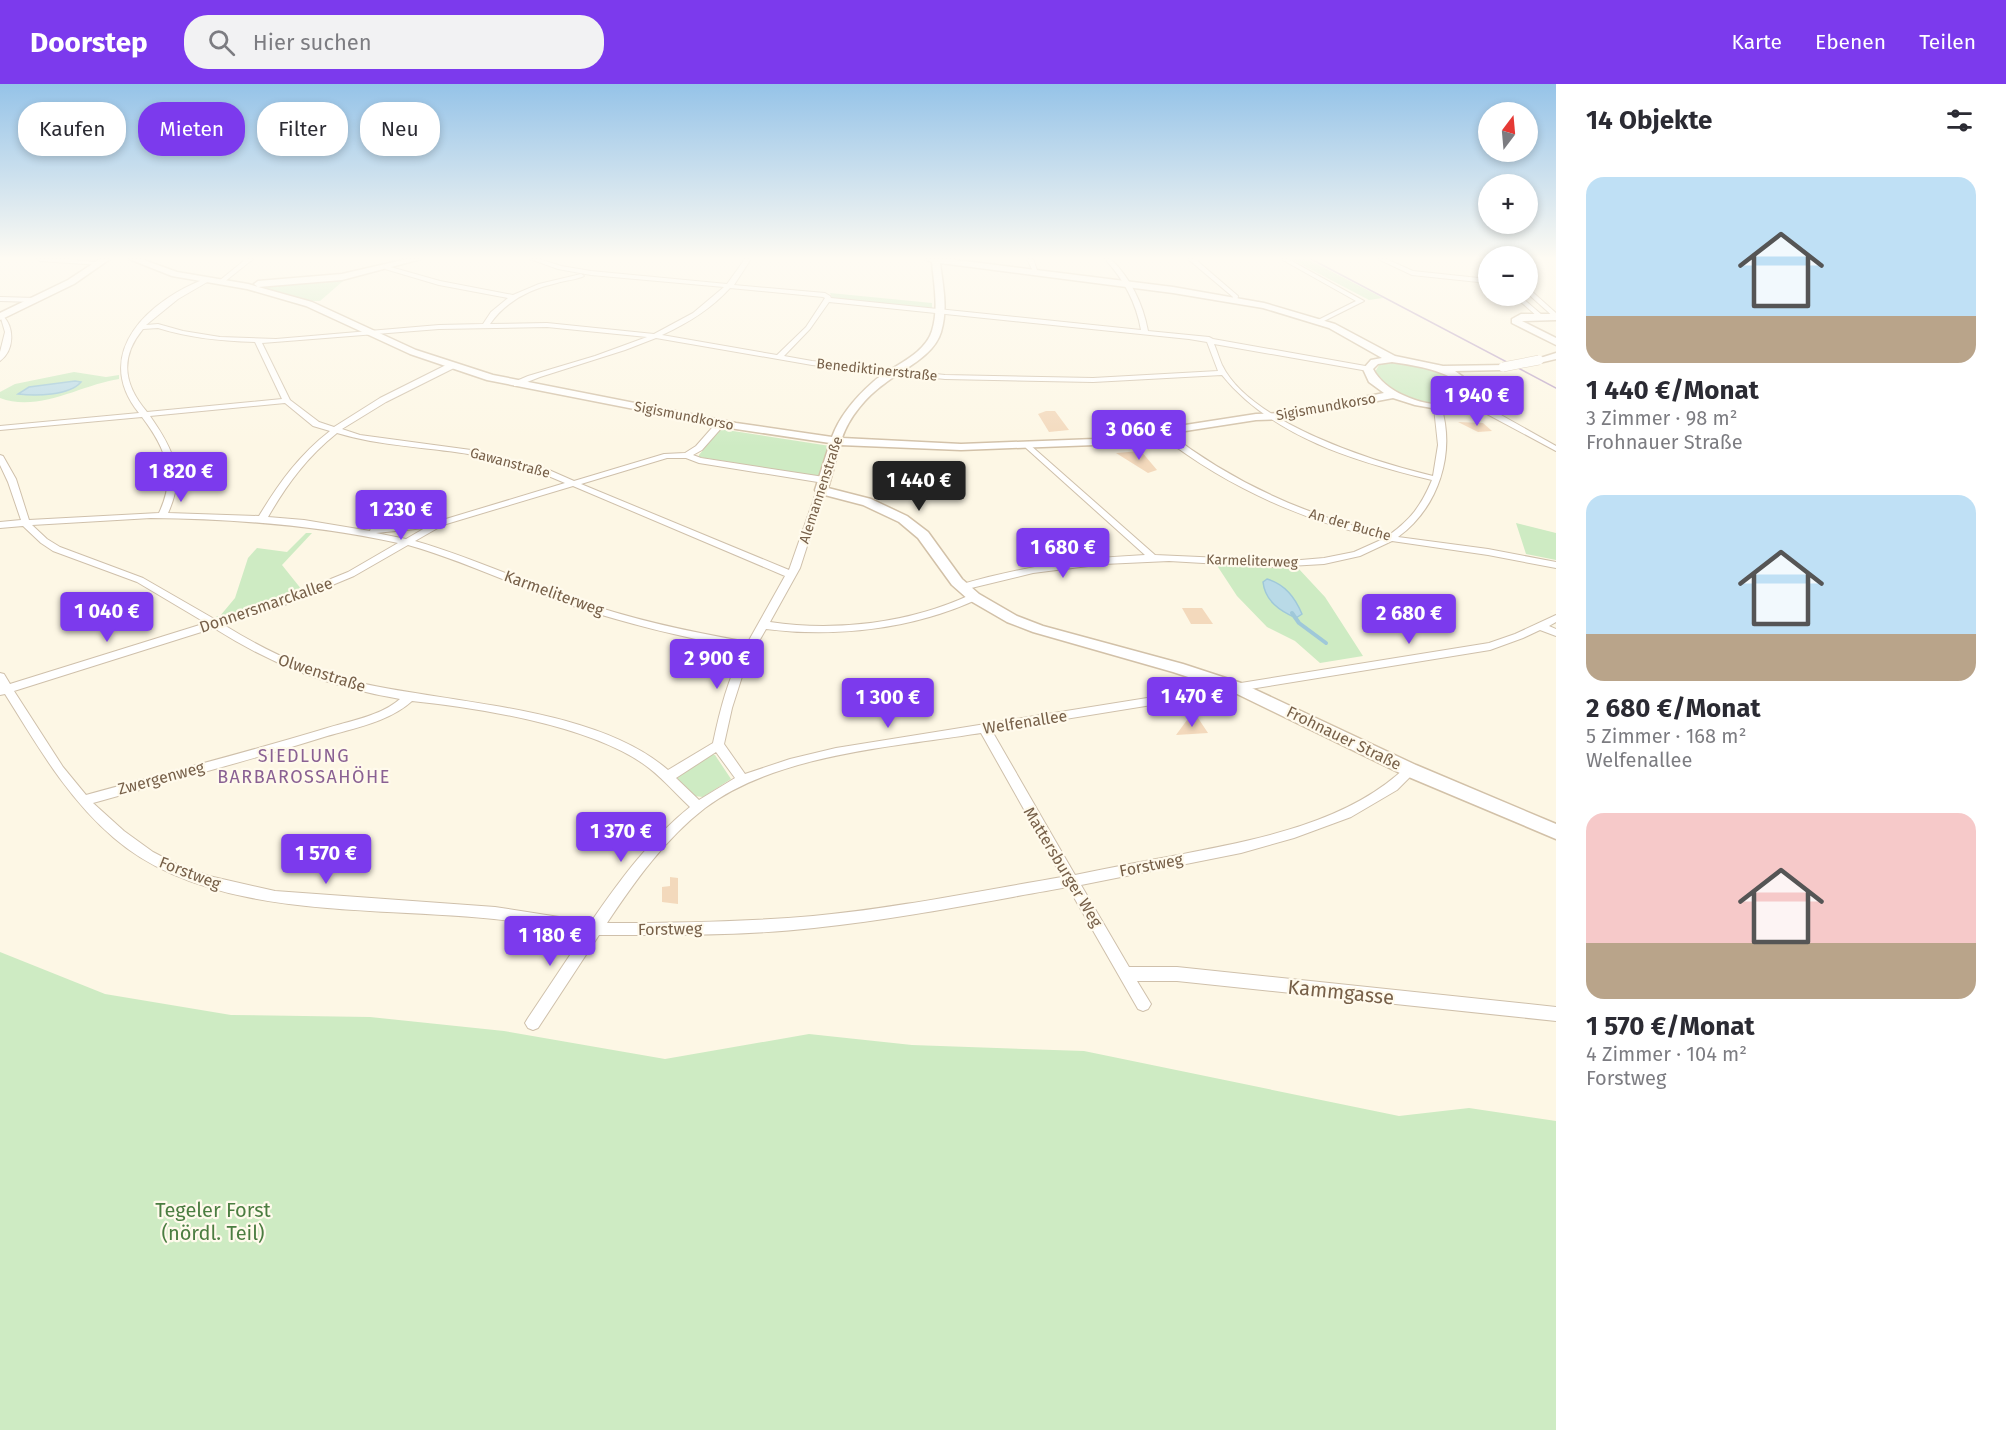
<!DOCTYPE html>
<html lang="de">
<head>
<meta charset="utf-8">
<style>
  :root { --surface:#fff; --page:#f2f2f3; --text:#2b2b33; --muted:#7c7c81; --accent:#7c3aed }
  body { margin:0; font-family:"Fira Sans",sans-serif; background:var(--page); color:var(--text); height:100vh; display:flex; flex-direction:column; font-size:22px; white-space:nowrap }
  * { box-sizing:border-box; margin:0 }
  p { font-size:20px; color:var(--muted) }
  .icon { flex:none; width:33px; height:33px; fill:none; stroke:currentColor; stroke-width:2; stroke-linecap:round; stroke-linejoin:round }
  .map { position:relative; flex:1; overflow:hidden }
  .drawer { display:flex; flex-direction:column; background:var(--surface); width:450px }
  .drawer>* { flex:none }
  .guide { position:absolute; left:18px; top:18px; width:570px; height:54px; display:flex; gap:12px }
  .needle { width:39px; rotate:16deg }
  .buttons { position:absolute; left:1478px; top:18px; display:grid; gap:12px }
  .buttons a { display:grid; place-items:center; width:60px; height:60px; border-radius:50%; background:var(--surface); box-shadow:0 3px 9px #0003; font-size:30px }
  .price { position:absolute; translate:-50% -51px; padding:0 14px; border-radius:6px; background:var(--accent); color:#fff; font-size:20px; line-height:39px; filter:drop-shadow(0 2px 3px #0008) }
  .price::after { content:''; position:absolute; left:50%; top:36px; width:18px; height:14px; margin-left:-9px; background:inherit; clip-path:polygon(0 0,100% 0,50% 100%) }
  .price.selected { background:#222; color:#fff }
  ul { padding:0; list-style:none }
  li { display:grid; align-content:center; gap:12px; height:318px; padding:0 30px }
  li span { display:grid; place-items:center; height:186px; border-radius:18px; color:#555 }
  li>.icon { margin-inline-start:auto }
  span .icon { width:108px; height:108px; fill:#fffc; stroke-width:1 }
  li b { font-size:26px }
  h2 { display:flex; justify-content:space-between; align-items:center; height:72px; padding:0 30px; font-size:26px }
  .pill { padding:0 21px; border-radius:24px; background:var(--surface); box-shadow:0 3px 9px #0003; font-size:21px; line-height:54px }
  .pill.selected { background:var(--accent); color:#fff }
  header { display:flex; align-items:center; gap:36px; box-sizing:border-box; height:84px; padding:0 30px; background:var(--accent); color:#fff }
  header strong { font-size:28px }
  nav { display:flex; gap:33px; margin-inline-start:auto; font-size:21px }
  .search { width:420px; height:54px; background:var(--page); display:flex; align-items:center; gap:15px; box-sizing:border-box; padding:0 21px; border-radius:24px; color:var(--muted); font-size:22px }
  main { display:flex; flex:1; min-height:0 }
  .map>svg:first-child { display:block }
  .green { fill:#ceebc3 }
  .water { fill:#b9dae7; stroke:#9fc8d9; stroke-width:1.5 }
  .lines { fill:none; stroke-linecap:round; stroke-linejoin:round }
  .stream { stroke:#9fc8d9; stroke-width:4 }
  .building { fill:#f3d9bc }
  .street-casing { stroke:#cfc0ab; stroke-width:2 }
  .secondary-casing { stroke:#d2c1a8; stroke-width:3 }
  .street { fill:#fff; fill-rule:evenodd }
  .secondary { fill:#fff; fill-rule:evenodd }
  .tram { stroke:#bba3c7; stroke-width:1.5 }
  .secondary-bridge-casing { stroke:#d2c1a8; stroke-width:10; stroke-linecap:butt }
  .secondary-bridge { stroke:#fff; stroke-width:9 }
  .labels { text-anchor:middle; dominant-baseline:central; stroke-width:4.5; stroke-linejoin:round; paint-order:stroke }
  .far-street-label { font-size:14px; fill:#776049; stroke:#fffaec }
  .street-label { font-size:16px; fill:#776049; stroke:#fffaec }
  .neighbourhood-label { font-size:18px; letter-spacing:1.5px; fill:#8a6193; stroke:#fffaec }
  .near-street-label { font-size:20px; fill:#776049; stroke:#fffaec }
  .near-park-label { font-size:20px; fill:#4b7d41; stroke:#fffaec }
</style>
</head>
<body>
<header>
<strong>Doorstep</strong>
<div class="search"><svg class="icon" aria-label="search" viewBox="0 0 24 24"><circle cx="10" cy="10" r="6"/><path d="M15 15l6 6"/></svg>Hier suchen</div>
<nav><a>Karte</a><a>Ebenen</a><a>Teilen</a></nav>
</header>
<main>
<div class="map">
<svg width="1556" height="1346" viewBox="0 0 1556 1346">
  <rect width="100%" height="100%" fill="#fdf7e5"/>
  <path class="green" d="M1291,175H1307L1383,214L1369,216Z
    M340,195L343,197L320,217H312L262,204L270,201Z
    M830,209L932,219V225L836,215L832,214Z
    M1389,278C1413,279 1448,284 1465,303L1468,318C1451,330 1403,313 1387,302C1382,299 1378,293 1375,288L1379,281Z
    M74,288L106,293L119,291V295C83,300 39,329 0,314V308L15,300Z
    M720,345L830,362L821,390L816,392L699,373V371Z
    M1516,439L1556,449V476L1526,470Z
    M306,449H312L282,481L302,506L219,534L216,532H220L235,514L248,474L257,464L287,468Z
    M1216,480L1298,484L1325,513L1363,572L1320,579L1295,557L1267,543L1237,512Z
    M712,670L715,671L731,695L703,713L694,712L677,694L678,691Z
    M0,868L105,910L231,931L370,933L504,947L665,975L809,950L912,961L1084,967L1399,1032L1469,1024L1556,1037V1346H0Z"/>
  <path class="water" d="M75,297L81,298C69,312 35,312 18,310L29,303Z
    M1267,495C1285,500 1295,513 1302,530L1296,534C1280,527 1265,517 1263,498Z"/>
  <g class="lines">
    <path class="stream" d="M1292,529L1299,539L1326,559"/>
  </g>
  <path class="building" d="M1046,327H1055L1069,346L1049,348L1038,330Z
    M1458,338L1483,339L1492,347L1478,348Z
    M1141,367L1157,386L1148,389L1116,369Z
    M1182,524H1202L1213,540H1191Z
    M1198,634L1208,649L1176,651L1187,636Z
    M670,793L678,794V820L662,818V803L670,802Z"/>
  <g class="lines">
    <defs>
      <path id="street" d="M37,175H67L103,179L100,181L40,177Z
        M246,175H253L223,199H219V197Z
        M530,175H539L561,182L591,187L727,200L745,175H751L734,201L825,209L830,212L831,214L1141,246C1136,218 1124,196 1105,175H1111C1131,195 1143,220 1148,247L1209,253L1213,255L1371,283L1372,285L1368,287L1214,260C1217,267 1219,274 1222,281C1250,339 1374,378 1433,392L1438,361L1434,324L1441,322C1456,370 1438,424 1398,453L1488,465L1556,478V484L1488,471L1392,457L1360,472L1324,480L1272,483L1169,477L1104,480L1033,489L963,506L958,503L959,501C1020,483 1081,474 1145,471L1026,364L1025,362L1029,360L1155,471L1289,477L1324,474L1354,468L1383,455C1301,436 1227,403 1160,351V347H1166C1233,399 1306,432 1389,451C1411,435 1421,422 1432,396C1357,378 1272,353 1222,291L1093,298L945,295L812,281L656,254L625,266L540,293L517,302H514V298L528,292L595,272L647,253L547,243L439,245L262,259L290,316L319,338L334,343L380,314L448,280H454V284L386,318L342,345L360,351L471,366L549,386L574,397L664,370L685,369L696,362L718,337H724V341L702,366L693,371L701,374L824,393L828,396L824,399L699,379L686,374H667L581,400L789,486L817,406L824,404L825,406L800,484L770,538C836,548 910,539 970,511H978V515C913,545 836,554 766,545L746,580L732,624L724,660L745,690L790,675L836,664L1489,559L1515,550L1556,531V538L1549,542L1556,545V552L1540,546L1523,554L1490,566L992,647L1075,791C1109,784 1144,777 1178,771C1255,756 1348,739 1406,683H1414L1416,686L1414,689L1397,706L1351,733L1294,754L1241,769L1081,801L1129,883H1177L1556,923V937L1177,897H1137L1151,920L1148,925L1143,927L1138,925L1068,803C983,818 899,835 814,844C743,852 670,851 599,851L538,944L533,946L528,944L525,939L528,934L584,850C554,845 524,838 494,835C375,822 210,837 114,754C67,714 37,661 5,610L0,611V589L4,590L10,600L206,539L137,498L53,467L41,459L23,442L0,444V438L21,436L8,398L0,381V371L3,372L16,395L29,436L159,429C177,391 166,365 142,333L0,346V342L139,329C90,268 151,215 207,194L209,197L178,215L146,241L158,240L183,247L220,253L276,255L439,241L483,240L491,228L508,214L439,201L385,185L387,182L440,197L513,211L539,200L581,190L584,192C576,196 566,196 557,199C530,205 506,217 490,240L547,239L654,250L693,229L724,203L591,191L558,185ZM730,204L823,213L825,214L806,243L777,271L662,251C688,239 711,225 730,204ZM829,218L1189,255L1207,258L1218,287L1093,294L945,291L812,277L784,272L810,245ZM158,244C190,254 221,257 255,258L282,315L147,328C124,301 119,274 143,245ZM285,319L313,342L330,347C299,371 279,399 259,432L168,429C186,390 173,365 150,332ZM337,349C379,362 425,363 468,370C501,376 535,386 565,399L436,438L374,443L371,444L370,447L304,436L268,433C287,400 307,373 337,349ZM573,402L785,492L748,558C691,548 634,536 579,517C524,498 471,473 415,457L443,441ZM151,434C235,435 316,441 398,459L348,488L274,518L216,536L143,494L60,463L47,455L32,441ZM425,444L406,455L376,449ZM408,461C465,477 519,504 576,523C631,541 687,554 744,565C728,594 720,626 713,659L668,686C593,621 446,620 352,597C306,586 264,566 224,541L282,522L354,492ZM214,544C274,582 330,603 400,615C381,632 349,637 324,645C245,669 165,689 86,711L63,683L14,607ZM412,617C479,624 586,641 642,679C660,691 674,708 690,723C650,755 620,796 591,838L495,823L275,807L209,792L178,781L153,768L124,747L93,719C170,697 248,677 324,653C354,644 389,638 412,617ZM981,649L1062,793C979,807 896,824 813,832C744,838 676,839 607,839C635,797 665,755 705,724C777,670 894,663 981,649ZM716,668L735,694L699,716L676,694Z
        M1027,175H1033L1038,189H1034Z
        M1188,175H1195L1238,212L1237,217H1233V213Z
        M1281,175H1288L1364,217L1322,238H1318V236L1356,217Z
        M1378,175H1386L1413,187L1488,195V199L1412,191Z
        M1527,203L1556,229V235L1527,209Z
        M1514,212H1520L1542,231V233H1538Z
        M0,213L36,214L39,216L36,218L0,217Z
        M0,231L3,232C15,244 14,267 0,277V268L5,248Z
        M1472,318H1478L1556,362V367L1472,322Z"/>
      <path id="secondary" d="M100,175H110L74,200L0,236V229L68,196Z
        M129,175H141L177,188L248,200L312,218L416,266L493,291L736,339L832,353C840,331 856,313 873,298C891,282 924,272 932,247C939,224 934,201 932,178L925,175H948L1173,203L1264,219L1335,240L1395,272L1443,282L1507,281L1508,283L1503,286L1455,287L1477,303L1480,320L1464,327H1449L1415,321L1393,314L1282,335L1256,336L1095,361L961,366L840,361L828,404L871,415L907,432L928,448L962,495L979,510L1017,532L1043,542L1183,580L1241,599L1416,681L1556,740V755L1404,691L1231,607L1173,588L1033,548L1007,538L969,516L952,501L918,454L899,438L863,421L817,409L815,406L830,359L736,345L487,296L410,270L306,222L247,205L172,192ZM940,179L1173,209L1263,224L1329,244L1382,274L1371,276L1363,285L1369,298L1384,309L1282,329L1256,330L1095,355L961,360L842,354C849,333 867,312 884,300C903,285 934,272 941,248C948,225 943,202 940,179ZM1392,278C1419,282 1446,286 1467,304L1469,318C1440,328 1388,314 1373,285L1378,280Z
        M407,175H421L342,196L258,203L254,200L258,197L342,190Z
        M1521,230H1556V236L1522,237L1556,254V261L1512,239V235Z
        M1556,269V275L1539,279L1534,276Z"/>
    </defs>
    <use href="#street" class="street-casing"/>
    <use href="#secondary" class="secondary-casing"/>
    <use href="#street" class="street"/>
    <use href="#secondary" class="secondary"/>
    <path class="tram" d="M1311,175L1556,304"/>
    <defs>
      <path id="secondary-bridge" d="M1503,283L1539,276"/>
    </defs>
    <use href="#secondary-bridge" class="secondary-bridge-casing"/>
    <use href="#secondary-bridge" class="secondary-bridge"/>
  </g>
  <linearGradient id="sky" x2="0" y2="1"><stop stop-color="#95c3e8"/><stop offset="0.48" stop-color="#fefbf3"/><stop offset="1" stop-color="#fefbf3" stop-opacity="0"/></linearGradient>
  <rect width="1556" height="363" fill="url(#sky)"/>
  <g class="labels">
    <g class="far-street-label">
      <text transform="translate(877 286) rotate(6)">Benediktinerstraße</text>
      <text transform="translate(1326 323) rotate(-10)">Sigismundkorso</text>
      <text transform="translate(684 332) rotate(11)">Sigismundkorso</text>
      <text transform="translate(510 379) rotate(15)">Gawanstraße</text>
      <text transform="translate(821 406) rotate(-72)">Alemannenstraße</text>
      <text transform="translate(1350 441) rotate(16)">An der Buche</text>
      <text transform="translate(1252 477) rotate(2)">Karmeliterweg</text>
    </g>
    <g class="street-label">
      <text transform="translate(554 509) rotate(20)">Karmeliterweg</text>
      <text transform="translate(266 521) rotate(-19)">Donnersmarckallee</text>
      <text transform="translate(322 589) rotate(18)">Olwenstraße</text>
      <text transform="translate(1025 638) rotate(-9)">Welfenallee</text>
      <text transform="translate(1344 654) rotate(26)">Frohnauer Straße</text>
      <text transform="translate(161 694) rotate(-15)">Zwergenweg</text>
      <text transform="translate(1151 781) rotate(-11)">Forstweg</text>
      <text transform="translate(1063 783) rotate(59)">Mattersburger Weg</text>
      <text transform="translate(190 789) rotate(21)">Forstweg</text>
      <text transform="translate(670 845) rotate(-1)">Forstweg</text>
    </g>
    <g class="neighbourhood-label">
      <text x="304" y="672">SIEDLUNG<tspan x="304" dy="21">BARBAROSSAHÖHE</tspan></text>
    </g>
    <g class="near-street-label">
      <text transform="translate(1341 908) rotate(6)">Kammgasse</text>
    </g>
    <g class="near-park-label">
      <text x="213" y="1126">Tegeler Forst<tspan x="213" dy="23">(nördl. Teil)</tspan></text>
    </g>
  </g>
</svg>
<div class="buttons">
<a><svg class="needle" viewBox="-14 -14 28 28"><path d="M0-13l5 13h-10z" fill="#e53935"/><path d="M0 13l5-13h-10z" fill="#7c7c81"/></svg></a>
<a>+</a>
<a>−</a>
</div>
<b class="price" style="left:1477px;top:343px">1 940 €</b>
<b class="price" style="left:1139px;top:377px">3 060 €</b>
<b class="price" style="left:181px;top:419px">1 820 €</b>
<b class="price selected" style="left:919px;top:428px">1 440 €</b>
<b class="price" style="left:401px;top:457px">1 230 €</b>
<b class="price" style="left:1063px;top:495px">1 680 €</b>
<b class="price" style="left:107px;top:559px">1 040 €</b>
<b class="price" style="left:1409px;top:561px">2 680 €</b>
<b class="price" style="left:717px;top:606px">2 900 €</b>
<b class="price" style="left:1192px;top:644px">1 470 €</b>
<b class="price" style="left:888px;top:645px">1 300 €</b>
<b class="price" style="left:621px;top:779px">1 370 €</b>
<b class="price" style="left:326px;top:801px">1 570 €</b>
<b class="price" style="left:550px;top:883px">1 180 €</b>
<div class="guide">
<a class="pill">Kaufen</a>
<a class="pill selected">Mieten</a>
<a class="pill">Filter</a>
<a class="pill">Neu</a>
</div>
</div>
<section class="drawer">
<h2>14 Objekte<svg class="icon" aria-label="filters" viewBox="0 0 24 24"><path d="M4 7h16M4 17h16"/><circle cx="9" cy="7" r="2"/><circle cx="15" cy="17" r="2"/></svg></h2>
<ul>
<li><span style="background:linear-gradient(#bfe0f5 75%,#b9a48a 0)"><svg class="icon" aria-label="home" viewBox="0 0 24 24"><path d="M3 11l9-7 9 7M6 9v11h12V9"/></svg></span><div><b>1 440 €/Monat</b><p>3 Zimmer · 98 m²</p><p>Frohnauer Straße</p></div></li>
<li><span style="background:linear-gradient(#bfe0f5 75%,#b9a48a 0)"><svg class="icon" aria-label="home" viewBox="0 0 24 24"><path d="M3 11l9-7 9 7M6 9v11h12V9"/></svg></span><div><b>2 680 €/Monat</b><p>5 Zimmer · 168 m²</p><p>Welfenallee</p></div></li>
<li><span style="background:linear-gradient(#f6c9c9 70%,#b9a48a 0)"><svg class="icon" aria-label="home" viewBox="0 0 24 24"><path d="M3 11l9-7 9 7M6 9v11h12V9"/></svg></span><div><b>1 570 €/Monat</b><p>4 Zimmer · 104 m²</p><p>Forstweg</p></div></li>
</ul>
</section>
</main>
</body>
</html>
